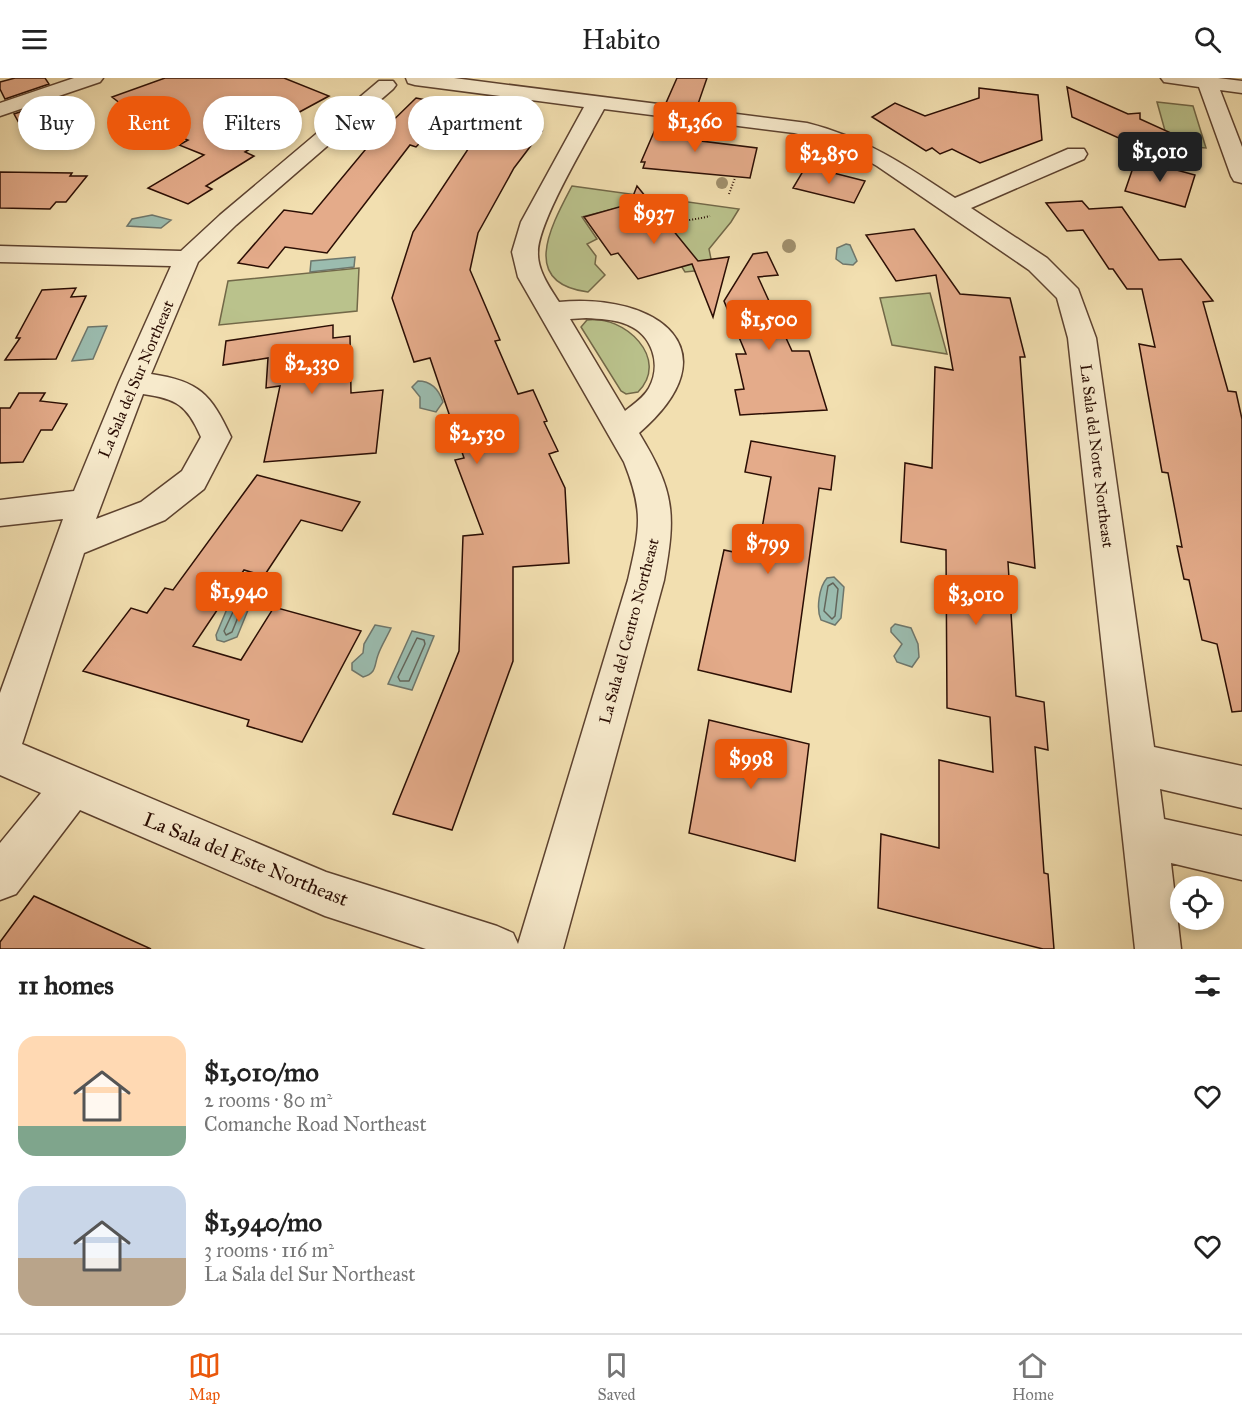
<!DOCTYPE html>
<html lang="en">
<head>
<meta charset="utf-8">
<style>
  :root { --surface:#fff; --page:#f2f2f2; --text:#222; --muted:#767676; --line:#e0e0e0; --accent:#ea580c }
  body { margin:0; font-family:"IM FELL Great Primer",serif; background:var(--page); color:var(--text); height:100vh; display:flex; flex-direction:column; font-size:22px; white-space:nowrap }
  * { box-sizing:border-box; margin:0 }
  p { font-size:20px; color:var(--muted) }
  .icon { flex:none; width:33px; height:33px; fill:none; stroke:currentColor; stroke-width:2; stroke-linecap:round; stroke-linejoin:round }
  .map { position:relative; height:871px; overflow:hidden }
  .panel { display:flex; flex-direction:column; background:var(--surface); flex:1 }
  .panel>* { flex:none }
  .top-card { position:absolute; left:18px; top:18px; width:600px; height:54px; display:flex; gap:12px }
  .controls { position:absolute; left:1170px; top:798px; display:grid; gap:12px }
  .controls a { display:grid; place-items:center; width:54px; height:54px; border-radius:50%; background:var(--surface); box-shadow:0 3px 9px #0003; font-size:30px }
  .price { position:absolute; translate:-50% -51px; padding:0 14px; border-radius:6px; background:var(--accent); color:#fff; font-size:20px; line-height:39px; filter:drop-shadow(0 2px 3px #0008) }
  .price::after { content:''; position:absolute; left:50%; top:36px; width:18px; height:14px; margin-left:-9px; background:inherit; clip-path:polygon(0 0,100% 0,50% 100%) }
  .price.active { background:#222; color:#fff }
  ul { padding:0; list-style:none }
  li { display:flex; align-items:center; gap:18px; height:150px; padding:0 18px }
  li span { display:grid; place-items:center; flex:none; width:168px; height:120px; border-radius:18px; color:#555 }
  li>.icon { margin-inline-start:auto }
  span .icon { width:72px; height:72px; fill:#fffc; stroke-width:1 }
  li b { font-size:26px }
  h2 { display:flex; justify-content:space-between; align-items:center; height:72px; padding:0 18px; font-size:26px }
  .pill { padding:0 21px; border-radius:27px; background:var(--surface); box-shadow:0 3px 9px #0003; font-size:21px; line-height:54px }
  .pill.active { background:var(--accent); color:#fff }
  header { display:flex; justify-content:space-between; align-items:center; height:78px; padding:0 18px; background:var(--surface); font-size:27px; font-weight:600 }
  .tabs { display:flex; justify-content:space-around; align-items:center; height:84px; border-top:2px solid var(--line); background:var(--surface); font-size:16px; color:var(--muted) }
  .tabs a { display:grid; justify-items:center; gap:3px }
  .tabs .active { color:var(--accent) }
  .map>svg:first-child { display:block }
  .green { fill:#bac28c; stroke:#726848; stroke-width:1.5 }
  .water { fill:#9bbcaf; stroke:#6e766b; stroke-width:1.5 }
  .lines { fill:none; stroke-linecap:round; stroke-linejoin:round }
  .shore { stroke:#63655a; stroke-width:1.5 }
  .building { fill:#e4ab8a; stroke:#2b0e04; stroke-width:1.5 }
  .minor-casing { stroke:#5d422f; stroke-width:3 }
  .path { stroke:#2b0e04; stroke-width:2; stroke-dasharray:1 2; stroke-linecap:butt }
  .minor { fill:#f7eacc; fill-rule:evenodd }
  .tree { fill:#a08f6c }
  .labels { text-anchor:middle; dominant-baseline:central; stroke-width:6; stroke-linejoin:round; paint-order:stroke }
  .street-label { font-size:16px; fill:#2b0e04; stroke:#f7eacc }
  .near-street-label { font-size:20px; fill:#2b0e04; stroke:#f7eacc }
</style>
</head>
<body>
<header><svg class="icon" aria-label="menu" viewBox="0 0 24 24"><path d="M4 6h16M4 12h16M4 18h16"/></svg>Habito<svg class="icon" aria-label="search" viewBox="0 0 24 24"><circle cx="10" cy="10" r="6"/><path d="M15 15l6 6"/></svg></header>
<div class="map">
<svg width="1242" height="871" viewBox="0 0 1242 871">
  <rect width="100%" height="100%" fill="#f2dfb0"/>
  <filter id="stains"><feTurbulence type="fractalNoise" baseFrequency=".00333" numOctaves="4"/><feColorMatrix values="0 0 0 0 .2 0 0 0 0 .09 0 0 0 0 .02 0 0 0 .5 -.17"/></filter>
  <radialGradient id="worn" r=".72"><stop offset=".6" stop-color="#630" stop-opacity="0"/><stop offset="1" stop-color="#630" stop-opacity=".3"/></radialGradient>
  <path class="green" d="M1157,24L1193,28L1206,70L1169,67Z
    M572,108L739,131L731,144L709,171L713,191L685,194L671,172L627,144L660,135L649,122L582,139L597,161L587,166L596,178L595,186L605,197L588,214C519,205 551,148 572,108Z
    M359,190L357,233L219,247L228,203Z
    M930,215L947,276L892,267L880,220Z
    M587,242C624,236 671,281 638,314L626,316L621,313L581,249Z"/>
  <path class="water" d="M152,137L171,142L161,150L127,148L132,141Z
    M846,166L850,167L857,183L853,187L843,186L836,181L837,170Z
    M355,179L354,189L310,194L311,183Z
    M107,248L93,281L72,283L88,249Z
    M418,303C431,303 439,312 443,324L436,334L420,330V319L412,309Z
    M834,499L844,509L841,540L835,547L821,542C816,531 819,509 827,500Z
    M245,511L252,514L253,520L237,559L224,564L217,562L216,557L232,519Z
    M895,546L911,550L918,566L919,579L912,589L897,584L894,578L902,566L891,554V550Z
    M375,547L391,550C387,559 381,568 378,577C374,588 377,595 363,599L352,592V585L363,575L364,566Z
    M412,553L434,558L412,612L388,606Z"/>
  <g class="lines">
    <path class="shore" d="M833,505L838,511L835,538L832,541L824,533L828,508Z
      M240,519L245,522L232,554L226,557L224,553Z
      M417,560L424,562L425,566L409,603H400L398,599Z"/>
  </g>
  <path class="building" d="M15,0H45L49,6L5,21L0,11V4Z
    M165,0H284L329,18L270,50L278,53L245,74L254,78L206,108L212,111L188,126L148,110L204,77L179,67L188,62L147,46L112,19Z
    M677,0H707L697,29L666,25Z
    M1067,9L1128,36L1140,35V41L1171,55L1143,71L1072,39Z
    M979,10L1038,17L1042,62L980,85L952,71L940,76L932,70L926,73L872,39L895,25L925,38L979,20Z
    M416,20L456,28L416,69L410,67L327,175L285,169L268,190L238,185L284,132L312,136L375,60Z
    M58,21L75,48L30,65L14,36Z
    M660,40L691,44L685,61L757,70L750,100L643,90L645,84H641Z
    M486,44L542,53L514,90L478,155L470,192L500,262L495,263L518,316L533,312L547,343L544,344L558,373L549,376L565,410L569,485L513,489V583L452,752L393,736L459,573L463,458L483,456L455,382L464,380L430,280L414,284L392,220L413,154Z
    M1136,81L1195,97L1185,129L1125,113Z
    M806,88L865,103L854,125L793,110Z
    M0,94L72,95L70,98H87L66,124H56L50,131L0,130Z
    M637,108L698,183L729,179L713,239L692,186L638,201L618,175L611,177L584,139L630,126Z
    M1082,123L1089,131L1122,129L1159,182L1181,181L1213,223L1203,224L1228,313L1236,314L1242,341V633L1232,634L1217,566L1202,562L1189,502L1184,501L1177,468L1182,469L1168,395L1162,394L1139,266L1155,269L1142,211H1127L1113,191H1109L1083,152L1067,153L1046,125Z
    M914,151L960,216L1010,220L1025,279H1020L1035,490L1008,484L1016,618L1044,624L1048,672L1035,669L1044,795L1048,796L1054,871H1043L878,830L881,756L939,770V682L993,694L990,639L947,630L946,472L901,464L905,385L932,390L935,289L953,292L936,197L896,203L866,157Z
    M767,174L778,197L758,199L792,273H809L827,332L740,337L735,312L744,311L736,276H746L724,223L753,176Z
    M76,210L71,219L86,218L56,281L5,282L20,260H16L42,212Z
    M333,247V260L350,258L351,315L383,312L376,375L264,384L280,308L266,310L268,280L223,287L226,263Z
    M19,315H45L40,323L67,326L52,352H41L23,384L0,385V330H10Z
    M751,363L835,378L831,412L819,410L791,614L698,592L724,472L757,479L771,399L745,394Z
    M257,397L360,424L342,453L301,442L264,498L244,492L193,568L241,582L274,529L361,553L302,664L247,648L249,642L83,593L131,530L147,535L165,510L173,512Z
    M709,642L809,666L795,783L689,755Z
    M34,818L151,871H0V864Z"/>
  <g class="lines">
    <defs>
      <path id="minor" d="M74,0H103L100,4L0,38V25Z
        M406,0H454L807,45C864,59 907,88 955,120L1068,71H1084L1087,76L1084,81L971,130L1047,180L1078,211L1096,260L1154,669L1242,688V730L1160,711L1164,741L1242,758V802L1171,785L1181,871H1135L1068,260L1057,220L1029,192L877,88L854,75L823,62L794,55L604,31C588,61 538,144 538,174C537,192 550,210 559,224C658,215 735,272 639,355C675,414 676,436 664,502L563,871H426L325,838L80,732L16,816L0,822V765L41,715L0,697V615L63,441L0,448V422L74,413L119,304L171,188L0,184V168L181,173L220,137L379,3H393L396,7L393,11L236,147L198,184L151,296C199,303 211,316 231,359L204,411L165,442L84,475L22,666L326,794L497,848L513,855L518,866L628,502C640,450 644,434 624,384L518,199L512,174L521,144L584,29L415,7L408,5ZM586,240C600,241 615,241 628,247C652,257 662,286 649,310C644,319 634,326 625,333L570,241ZM143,316C177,321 187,327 201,359L182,393L141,424L96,441Z
        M1161,0H1218L1242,3V15L1220,12L1242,69V105L1234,103L1231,98L1199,9L1164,4Z"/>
    </defs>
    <use href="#minor" class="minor-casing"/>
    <path class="path" d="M729,116L735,100
      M658,152C673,142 692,143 710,138"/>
    <use href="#minor" class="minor"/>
  </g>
  <g class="tree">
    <circle cx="722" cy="105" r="6"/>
    <circle cx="789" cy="168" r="7"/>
  </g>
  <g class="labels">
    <g class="street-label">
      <text transform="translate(136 301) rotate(-67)">La Sala del Sur Northeast</text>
      <text transform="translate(1097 378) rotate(83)">La Sala del Norte Northeast</text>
      <text transform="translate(629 553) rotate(-75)">La Sala del Centro Northeast</text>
    </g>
    <g class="near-street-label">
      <text transform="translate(246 781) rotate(22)">La Sala del Este Northeast</text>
    </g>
  </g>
  <rect width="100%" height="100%" filter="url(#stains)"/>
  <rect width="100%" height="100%" fill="url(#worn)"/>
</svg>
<div class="controls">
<a><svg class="icon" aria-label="locate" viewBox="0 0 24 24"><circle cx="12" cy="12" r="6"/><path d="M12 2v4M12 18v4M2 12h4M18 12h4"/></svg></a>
</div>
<b class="price" style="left:695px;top:75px">$1,360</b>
<b class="price active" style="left:1160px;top:105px">$1,010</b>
<b class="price" style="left:829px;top:107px">$2,850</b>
<b class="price" style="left:654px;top:167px">$937</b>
<b class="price" style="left:769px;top:273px">$1,500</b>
<b class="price" style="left:312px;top:317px">$2,330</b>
<b class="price" style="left:477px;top:387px">$2,530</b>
<b class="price" style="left:768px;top:497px">$799</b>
<b class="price" style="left:239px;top:545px">$1,940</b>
<b class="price" style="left:976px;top:548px">$3,010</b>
<b class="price" style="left:751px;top:712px">$998</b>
<div class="top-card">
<a class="pill">Buy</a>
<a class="pill active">Rent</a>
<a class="pill">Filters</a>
<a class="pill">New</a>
<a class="pill">Apartment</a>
</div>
</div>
<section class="panel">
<h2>11 homes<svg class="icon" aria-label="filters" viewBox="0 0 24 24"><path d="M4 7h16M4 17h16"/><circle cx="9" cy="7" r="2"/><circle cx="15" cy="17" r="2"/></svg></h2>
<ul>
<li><span style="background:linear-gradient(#ffd9b3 75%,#7fa58c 0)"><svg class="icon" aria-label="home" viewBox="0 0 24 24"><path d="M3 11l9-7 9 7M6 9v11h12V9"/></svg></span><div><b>$1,010/mo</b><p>2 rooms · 80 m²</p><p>Comanche Road Northeast</p></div><svg class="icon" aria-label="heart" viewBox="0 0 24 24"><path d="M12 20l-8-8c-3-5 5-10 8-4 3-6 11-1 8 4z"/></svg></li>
<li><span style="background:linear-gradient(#c9d6e8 60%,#b9a48a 0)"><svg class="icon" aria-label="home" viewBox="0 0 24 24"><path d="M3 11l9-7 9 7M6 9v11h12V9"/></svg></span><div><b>$1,940/mo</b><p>3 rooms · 116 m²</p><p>La Sala del Sur Northeast</p></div><svg class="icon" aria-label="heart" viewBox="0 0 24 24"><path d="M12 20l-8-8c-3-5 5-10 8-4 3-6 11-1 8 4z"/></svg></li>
</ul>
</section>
<nav class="tabs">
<a class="active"><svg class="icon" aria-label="map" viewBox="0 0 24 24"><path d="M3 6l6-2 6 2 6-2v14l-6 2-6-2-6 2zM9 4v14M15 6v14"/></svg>Map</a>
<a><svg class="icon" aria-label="saved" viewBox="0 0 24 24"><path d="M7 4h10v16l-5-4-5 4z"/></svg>Saved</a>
<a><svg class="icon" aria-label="home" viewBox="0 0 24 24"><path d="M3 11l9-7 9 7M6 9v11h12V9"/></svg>Home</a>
</nav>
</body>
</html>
